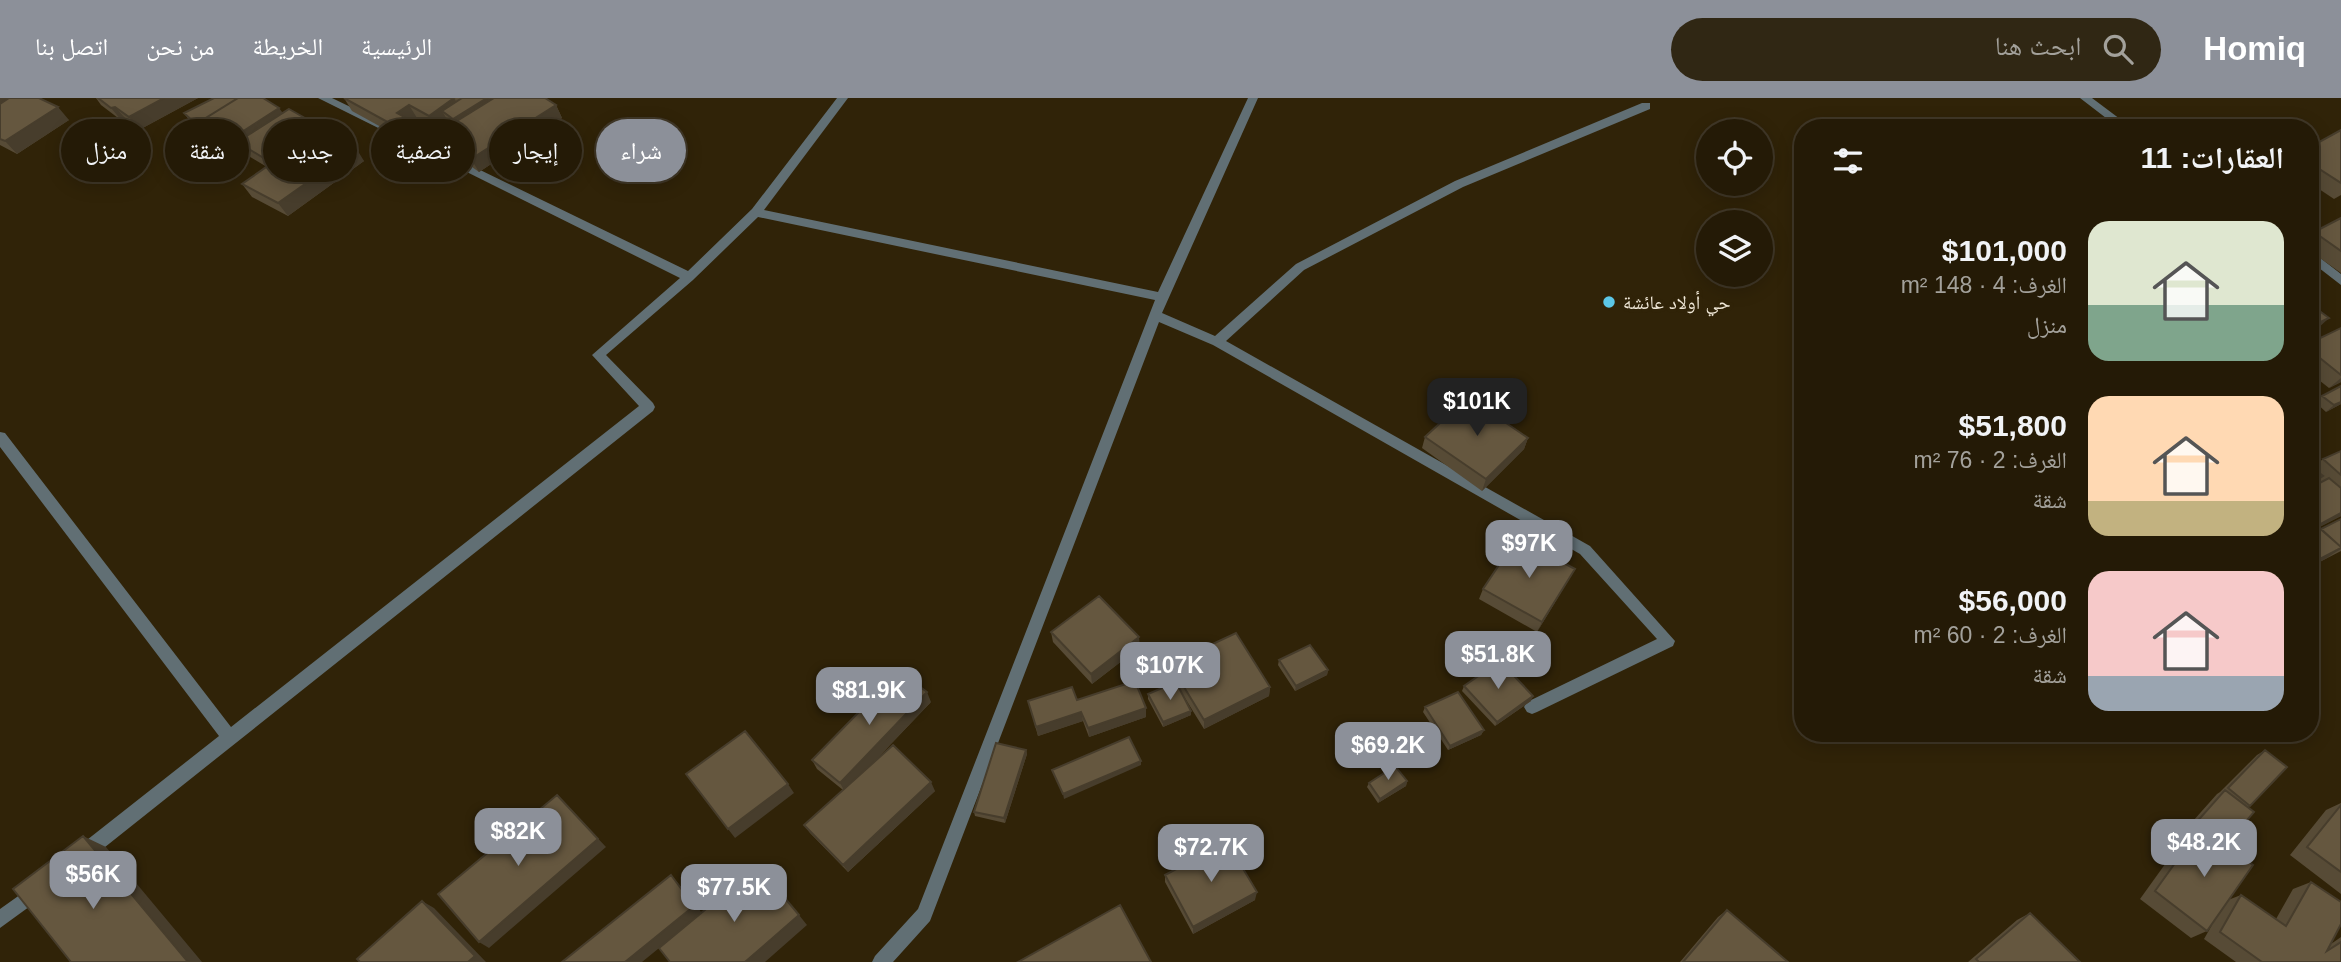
<!DOCTYPE html>
<html lang="ar">
<head>
<meta charset="utf-8">
<style>
  :root { --surface:#241a06; --page:#302714; --text:#f1f3f6; --muted:#a3a19b; --line:#413828; --accent:#8c9099 }
  body { margin:0; font-family:Arial,"Noto Naskh Arabic",sans-serif; background:var(--page); color:var(--text); direction:rtl; height:100vh; display:flex; flex-direction:column; font-size:26px; white-space:nowrap }
  * { box-sizing:border-box; margin:0 }
  p { font-size:23px; color:var(--muted) }
  .icon { flex:none; width:38px; height:38px; fill:none; stroke:currentColor; stroke-width:2; stroke-linecap:round; stroke-linejoin:round }
  .map { position:relative; flex:1; overflow:hidden; direction:ltr }
  .sheet { position:absolute; left:1794px; top:21px; width:525px; height:623px; display:flex; flex-direction:column; background:var(--surface); border-radius:28px; box-shadow:0 4px 18px #0003,0 0 0 2px var(--line); direction:rtl }
  .sheet>* { flex:none }
  .guide { position:absolute; left:21px; top:21px; width:665px; height:63px; direction:rtl; display:flex; gap:14px }
  .fabs { position:absolute; left:1696px; top:21px; display:grid; gap:14px }
  .fabs a { display:grid; place-items:center; width:77px; height:77px; border-radius:50%; background:var(--surface); box-shadow:0 4px 18px #0003,0 0 0 2px var(--line); font-size:35px }
  .price { position:absolute; translate:-50% -60px; padding:0 16px; border-radius:14px; background:var(--accent); color:#fff; font-size:23px; line-height:46px; filter:drop-shadow(0 2px 4px #0008) }
  .price::after { content:''; position:absolute; left:50%; top:42px; width:21px; height:16px; margin-left:-10px; background:inherit; clip-path:polygon(0 0,100% 0,50% 100%) }
  .price.selected { background:#222; color:#fff }
  ul { padding:0; list-style:none }
  li { display:flex; align-items:center; gap:21px; height:175px; padding:0 35px }
  li span { display:grid; place-items:center; flex:none; width:196px; height:140px; border-radius:21px; color:#555 }
  li>.icon { margin-inline-start:auto }
  span .icon { width:84px; height:84px; fill:#fffc; stroke-width:1 }
  li b { font-size:30px }
  h2 { display:flex; justify-content:space-between; align-items:center; height:84px; padding:0 35px; font-size:30px }
  .chip { padding:0 24px; border-radius:32px; background:var(--surface); box-shadow:0 4px 18px #0003,0 0 0 2px var(--line); font-size:24px; line-height:63px }
  .chip.selected { background:var(--accent); color:#fff }
  header { display:flex; align-items:center; gap:42px; box-sizing:border-box; height:98px; padding:0 35px; background:var(--accent); color:#fff }
  header strong { font-size:33px }
  nav { display:flex; gap:38px; margin-inline-start:auto; font-size:24px }
  .search { width:490px; height:63px; background:var(--page); display:flex; align-items:center; gap:18px; box-sizing:border-box; padding:0 24px; border-radius:38px; color:var(--muted); font-size:26px }
  .map>svg:first-child { display:block }
  .lines { fill:none; stroke-linecap:round; stroke-linejoin:round }
  .street { fill:#616f74; fill-rule:evenodd }
  .wall { fill:#574b36 }
  .shaded-wall { fill:#473d2c }
  .building { fill:#65573f; stroke:#473d2c; stroke-width:2 }
  .poi-dot { fill:#5cc7e7; stroke:#302308; stroke-width:2.5 }
  .labels { text-anchor:middle; dominant-baseline:central; stroke-width:7; stroke-linejoin:round; paint-order:stroke }
  .poi-label { font-size:19px; fill:#f0e8d8; stroke:#302308; text-anchor:start }
</style>
</head>
<body>
<header>
<strong>Homiq</strong>
<div class="search"><svg class="icon" aria-label="search" viewBox="0 0 24 24"><circle cx="10" cy="10" r="6"/><path d="M15 15l6 6"/></svg>ابحث هنا</div>
<nav><a>الرئيسية</a><a>الخريطة</a><a>من نحن</a><a>اتصل بنا</a></nav>
</header>
<div class="map">
<svg width="2341" height="864" viewBox="0 0 2341 864">
  <rect width="100%" height="100%" fill="#302308"/>
  <g class="lines">
    <path class="street" d="M318,0H332L688,173L752,111L837,0H848L764,112L1158,194L1248,0H1258L1162,215L1215,238L1296,166L1455,83L1642,5H1650V11L1463,89L1304,172L1226,243L1590,448L1675,543L1673,548L1537,614L1532,616L1527,614L1524,609L1527,604L1657,541L1580,456L1213,247L1159,224L930,823L893,864H872L875,858L918,811L1155,202L758,119L693,182L606,257L653,305L655,309L653,313L90,761L84,763L78,761L76,755L78,749L219,638L0,349V334L5,335L231,629L639,308L592,257L680,180Z
      M2080,0H2092L2132,30H2119Z
      M2310,152L2341,176V187L2310,163Z
      M38,784L44,786L46,792L44,798L0,830V811Z"/>
  </g>
  <path class="wall" d="M0,0L69,22L17,56L0,47Z
    M96,0H198L139,32L126,21L122,23L101,7Z
    M344,0H545L556,7L562,20L479,74L444,49L436,36L450,27L448,23L436,31L417,20L412,23L421,37L410,45L352,13Z
    M184,15H283L323,33L364,63L288,118L252,99L242,86L267,69L247,57L243,52L241,53L233,49L238,55L217,69L191,53L186,46L211,36L208,32L203,35L189,22Z
    M2341,32V97L2334,101L2310,85V49Z
    M118,64L91,80L82,74L76,67Z
    M2341,120V175L2310,153V138L2314,134Z
    M2341,230V284L2329,290L2310,275V245Z
    M2341,288V306L2326,314L2315,304L2322,298Z
    M1425,339L1528,340L1524,351L1482,393L1422,350Z
    M2341,353V418L2319,429L2321,431L2341,421V453L2310,469V390L2322,384L2319,381L2310,387V368L2312,370L2323,361Z
    M1575,471L1569,481L1537,534L1479,501L1483,491Z
    M1051,534L1140,549L1092,586L1053,544Z
    M1279,562L1328,572L1327,577L1295,593L1278,567Z
    M1170,566L1270,589L1269,598L1204,631L1183,597L1191,617L1163,629L1148,601V596L1175,584L1170,576Z
    M1464,588L1531,603L1495,628L1462,593Z
    M1077,602L1146,619L1089,639L1083,623L1038,638L1028,603Z
    M931,604L869,669L935,693L848,774L810,735L804,727L843,692L817,671L812,662Z
    M1425,609L1484,632L1481,637L1448,652L1423,614Z
    M1026,652L1027,656L1005,725L975,718L974,714Z
    M2265,652L2250,708L2248,709L2226,747L2228,802L2241,797L2276,821L2293,791L2311,784L2331,846L2341,839V864H2236L2204,841L2212,827L2207,833L2191,840L2140,801L2186,737L2189,736L2185,732L2217,696L2220,694L2257,657Z
    M1407,683L1406,688L1378,705L1367,689L1369,685Z
    M2341,705V796L2290,757L2326,712Z
    M1165,777L1255,802L1193,836L1165,784Z
    M1727,812L1788,864H1680L1718,819Z
    M2030,815L2080,864H1968L2017,822Z"/>
  <path class="shaded-wall" d="M0,0H21L0,14Z
    M164,0H198L139,32L129,19Z
    M454,0L462,13H442L448,23L436,31L429,18Z
    M487,0H515L461,34L453,21Z
    M409,7L417,20L405,28L397,15Z
    M556,7L562,20L479,74L471,61Z
    M58,9L69,22L17,56L5,43Z
    M115,9L126,21L122,23L111,10Z
    M279,10L289,23L237,44L243,52L241,53L231,41Z
    M413,24L421,37L410,45L402,32Z
    M203,25L208,32L203,35L198,28Z
    M319,28L328,41L276,75L267,62Z
    M233,49L238,55L217,69L212,62Z
    M356,50L364,63L288,118L278,105Z
    M112,57L118,64L91,80L85,74Z
    M2329,220L2315,233L2310,235V229Z
    M2341,280V284L2329,290Z
    M2341,304V306L2326,314L2334,307Z
    M1528,340L1524,351L1482,393L1486,381Z
    M2341,415V418L2310,434L2317,428Z
    M2341,450L2327,460L2310,469V467L2318,462Z
    M1575,471L1569,481L1537,534L1542,524Z
    M1139,539L1140,549L1092,586L1091,576Z
    M1328,572L1327,577L1295,593L1296,588Z
    M1270,589L1269,598L1204,631V622Z
    M927,594L931,604L845,694L840,685Z
    M1533,598L1531,603L1495,628L1497,624Z
    M1146,610V619L1089,639L1088,630Z
    M1191,613V617L1163,629V624Z
    M1081,614L1083,623L1038,638L1036,629Z
    M1484,632L1481,637L1448,652L1450,648Z
    M1026,652L1027,656L1005,725L1004,720Z
    M1141,663V667L1064,701L1063,696Z
    M1407,683L1406,688L1378,705L1380,701Z
    M931,684L935,693L848,774L843,767Z
    M788,686L794,695L735,740L728,731Z
    M557,697L606,749L489,850L479,844Z
    M83,738L106,749L202,864H188Z
    M671,777L678,785L702,815L642,864H625Z
    M1257,794L1255,802L1193,836V829Z
    M422,803L434,810L486,864H468Z
    M799,817L807,827L765,864H745Z"/>
  <path class="building" d="M9,0H39L58,9L5,43L0,41V6Z
    M98,0H164L129,19L115,9L111,10Z
    M214,0H238L201,23L203,25L198,28L184,15Z
    M238,0H263L279,10L231,41L201,23Z
    M344,0H454L429,18L409,7L397,15L413,24L402,32Z
    M462,0H487L453,21L442,13Z
    M494,0H545L556,7L471,61L436,36Z
    M289,11L319,28L267,62L237,44Z
    M319,32L356,50L278,105L242,86Z
    M2341,32V85L2310,65V49Z
    M206,33L233,49L212,62L186,46Z
    M102,51L112,57L85,74L76,67Z
    M2341,120V153L2314,134Z
    M2310,206L2329,220L2310,229Z
    M2341,230V277L2310,252V245Z
    M2341,288V304L2334,307L2322,298Z
    M1468,299L1528,340L1486,381L1425,339Z
    M2310,326L2319,332L2310,338Z
    M2341,353V377L2323,361Z
    M2310,368L2323,378L2315,383L2310,379V377L2314,374L2310,371Z
    M2329,380L2341,390V415L2317,428L2341,449V450L2318,462L2310,455V390Z
    M2341,421V449L2321,431Z
    M1517,440L1575,471L1542,524L1483,491Z
    M1099,498L1139,539L1091,576L1051,534Z
    M1236,535L1270,589L1204,622L1170,566Z
    M1310,547L1328,572L1296,588L1279,562Z
    M1500,563L1533,598L1497,624L1464,588Z
    M899,573L927,594L840,685L812,662Z
    M1135,583L1146,610L1088,630L1081,614L1036,629L1028,603L1072,589L1077,602Z
    M1176,584L1191,613L1163,624L1148,596Z
    M1458,594L1484,632L1450,648L1425,609Z
    M745,633L788,686L728,731L686,676Z
    M1129,639L1141,663L1063,696L1052,672Z
    M996,645L1026,652L1004,720L974,714Z
    M893,647L931,684L843,767L804,727Z
    M2265,652L2287,669L2250,708L2228,690Z
    M1395,668L1407,683L1380,701L1369,685Z
    M2225,692L2254,714L2226,747L2201,729L2197,731L2193,728Z
    M557,697L598,741L479,844L438,796Z
    M2341,707V774L2307,749Z
    M2201,729L2253,767L2207,833L2155,793Z
    M83,738L188,864H71L13,791Z
    M1227,744L1257,794L1193,829L1165,777Z
    M758,768L799,817L745,864H670L659,850Z
    M671,777L694,808L625,864H562Z
    M2311,784L2341,804V826L2327,853L2341,844V864H2262L2220,834L2241,797L2286,828Z
    M422,803L475,858L468,864H360L357,861Z
    M1120,807L1151,864H1018Z
    M1727,812L1788,864H1683Z
    M2030,815L2080,864H1979L1976,861Z"/>
  <circle class="poi-dot" cx="1609" cy="204" r="7"/>
  <g class="labels">
    <g class="poi-label">
      <text x="1623" y="204">حي أولاد عائشة</text>
    </g>
  </g>
</svg>
<div class="fabs">
<a><svg class="icon" aria-label="locate" viewBox="0 0 24 24"><circle cx="12" cy="12" r="6"/><path d="M12 2v4M12 18v4M2 12h4M18 12h4"/></svg></a>
<a><svg class="icon" aria-label="layers" viewBox="0 0 24 24"><path d="M12 4l9 5-9 5-9-5zM3 14l9 5 9-5"/></svg></a>
</div>
<b class="price selected" style="left:1477px;top:340px">$101K</b>
<b class="price" style="left:1529px;top:482px">$97K</b>
<b class="price" style="left:1498px;top:593px">$51.8K</b>
<b class="price" style="left:1170px;top:604px">$107K</b>
<b class="price" style="left:869px;top:629px">$81.9K</b>
<b class="price" style="left:1388px;top:684px">$69.2K</b>
<b class="price" style="left:518px;top:770px">$82K</b>
<b class="price" style="left:2204px;top:781px">$48.2K</b>
<b class="price" style="left:1211px;top:786px">$72.7K</b>
<b class="price" style="left:93px;top:813px">$56K</b>
<b class="price" style="left:734px;top:826px">$77.5K</b>
<div class="guide">
<a class="chip selected">شراء</a>
<a class="chip">إيجار</a>
<a class="chip">تصفية</a>
<a class="chip">جديد</a>
<a class="chip">شقة</a>
<a class="chip">منزل</a>
</div>
<section class="sheet">
<h2>العقارات: 11<svg class="icon" aria-label="filters" viewBox="0 0 24 24"><path d="M4 7h16M4 17h16"/><circle cx="9" cy="7" r="2"/><circle cx="15" cy="17" r="2"/></svg></h2>
<ul>
<li><span style="background:linear-gradient(#dfe7d0 60%,#7fa58c 0)"><svg class="icon" aria-label="home" viewBox="0 0 24 24"><path d="M3 11l9-7 9 7M6 9v11h12V9"/></svg></span><div><b>$101,000</b><p>الغرف: 4 · 148 m²</p><p>منزل</p></div></li>
<li><span style="background:linear-gradient(#ffd9b3 75%,#c2b280 0)"><svg class="icon" aria-label="home" viewBox="0 0 24 24"><path d="M3 11l9-7 9 7M6 9v11h12V9"/></svg></span><div><b>$51,800</b><p>الغرف: 2 · 76 m²</p><p>شقة</p></div></li>
<li><span style="background:linear-gradient(#f6c9c9 75%,#9aa5b1 0)"><svg class="icon" aria-label="home" viewBox="0 0 24 24"><path d="M3 11l9-7 9 7M6 9v11h12V9"/></svg></span><div><b>$56,000</b><p>الغرف: 2 · 60 m²</p><p>شقة</p></div></li>
</ul>
</section>
</div>
</body>
</html>
